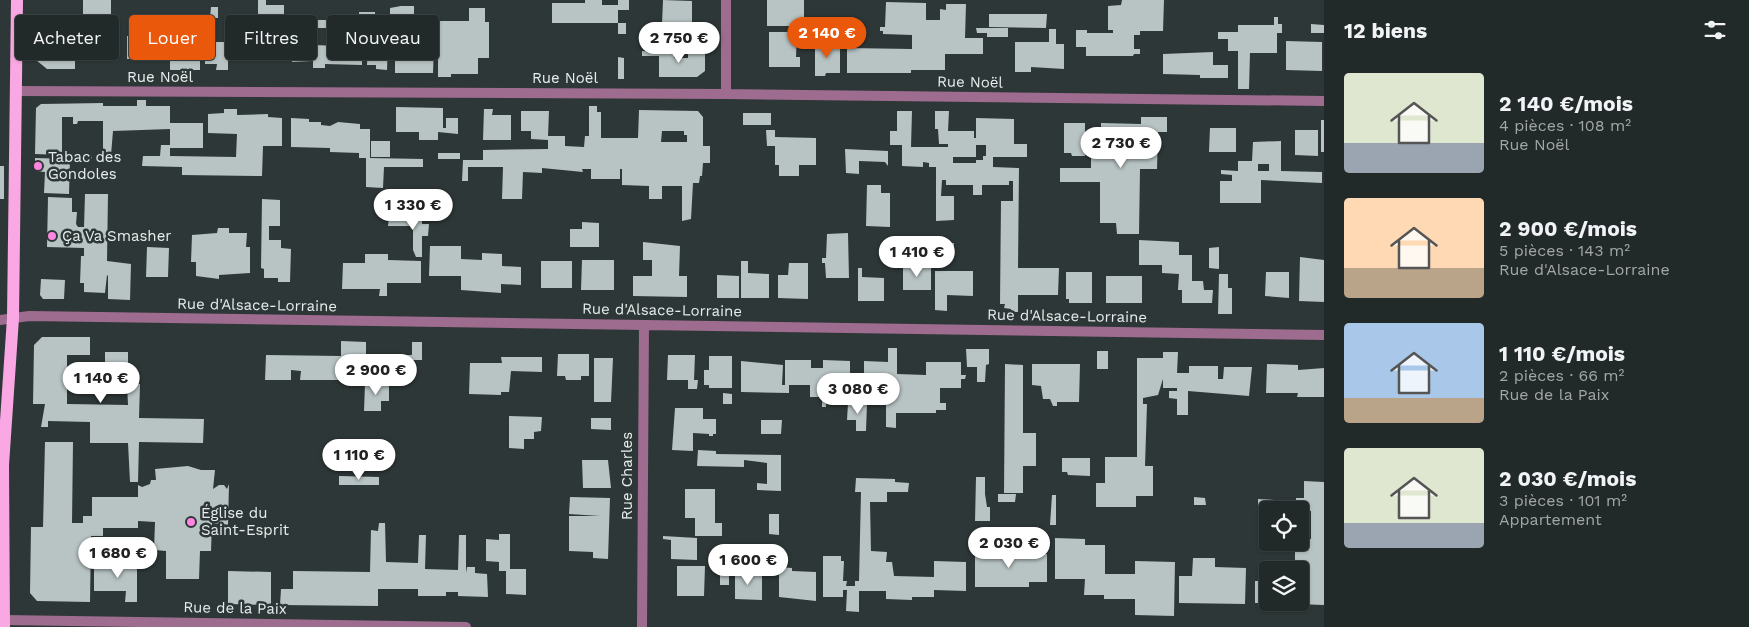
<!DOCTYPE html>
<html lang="fr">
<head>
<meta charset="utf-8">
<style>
  :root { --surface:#222929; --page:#2a3131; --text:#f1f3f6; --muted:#a2a6a8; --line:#3f4546; --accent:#ea580c }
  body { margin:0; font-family:"Work Sans",sans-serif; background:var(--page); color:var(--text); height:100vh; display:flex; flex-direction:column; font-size:19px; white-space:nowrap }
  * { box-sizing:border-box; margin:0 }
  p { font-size:16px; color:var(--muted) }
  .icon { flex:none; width:28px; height:28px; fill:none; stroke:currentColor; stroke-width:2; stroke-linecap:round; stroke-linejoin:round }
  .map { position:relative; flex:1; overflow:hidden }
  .drawer { display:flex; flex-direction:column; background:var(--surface); width:425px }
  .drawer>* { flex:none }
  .top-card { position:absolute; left:15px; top:15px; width:475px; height:45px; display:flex; gap:10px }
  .buttons { position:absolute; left:1259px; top:501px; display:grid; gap:10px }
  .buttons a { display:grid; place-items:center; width:50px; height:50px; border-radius:5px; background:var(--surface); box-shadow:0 1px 4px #0004,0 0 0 1px var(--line); font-size:25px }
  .price { position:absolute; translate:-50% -42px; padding:0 11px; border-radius:18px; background:#fff; color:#222; font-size:16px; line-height:32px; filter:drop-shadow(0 1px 2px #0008) }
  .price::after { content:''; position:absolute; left:50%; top:30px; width:15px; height:11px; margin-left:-8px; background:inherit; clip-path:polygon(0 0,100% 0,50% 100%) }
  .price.current { background:var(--accent); color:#fff }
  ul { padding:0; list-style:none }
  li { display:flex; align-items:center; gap:15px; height:125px; padding:0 20px }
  li span { display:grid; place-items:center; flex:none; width:140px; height:100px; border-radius:5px; color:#555 }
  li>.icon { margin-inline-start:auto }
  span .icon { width:60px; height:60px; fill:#fffc; stroke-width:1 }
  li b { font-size:21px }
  h2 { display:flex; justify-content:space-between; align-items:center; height:60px; padding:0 20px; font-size:21px }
  .chip { padding:0 18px; border-radius:5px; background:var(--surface); box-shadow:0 1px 4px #0004,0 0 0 1px var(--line); font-size:18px; line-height:45px }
  .chip.current { background:var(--accent); color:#fff }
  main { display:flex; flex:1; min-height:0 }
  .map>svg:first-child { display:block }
  .building { fill:#b8c3c3; fill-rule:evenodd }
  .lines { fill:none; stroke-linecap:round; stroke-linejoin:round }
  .street { stroke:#9e6c8f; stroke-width:10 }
  .primary { stroke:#faa8e3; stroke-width:12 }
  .poi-dot { fill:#fe85e0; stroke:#2e3737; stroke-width:2 }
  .labels { text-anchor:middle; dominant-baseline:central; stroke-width:5; stroke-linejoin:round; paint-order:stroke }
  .street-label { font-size:15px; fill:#e7eded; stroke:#2e3737 }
  .poi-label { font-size:15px; fill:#e7eded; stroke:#2e3737; text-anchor:start }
</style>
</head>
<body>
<main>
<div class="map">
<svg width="1324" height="627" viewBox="0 0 1324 627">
  <rect width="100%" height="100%" fill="#2e3737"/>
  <path class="building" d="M83,0H111V17H103V31H76V17L83,16Z
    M258,0H266V5H284V19H258Z
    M585,0H602V5H618V0H629V10H618V23H552V3H585Z
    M663,0L692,1V24L705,25V36H693V48H665L666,24H662Z
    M767,0H804V26H767Z
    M1122,0H1164L1163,31H1140V35H1134V49H1140V54H1134L1133,56H1086V47H1076V30H1087V33H1113V30H1108V6L1121,5Z
    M886,2L926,3V20H940V9L946,10V4H966L965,38H983V54H945V70H911V73H847V48L912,49V35L883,34V31H880V27H885Z
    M401,6H414V14H428V21H469V8H485V22H489V58H478V74H451V77H438V28H419V21H390V8Z
    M211,7H218V18H210Z
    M359,12H375V20L388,21L387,27H367L368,25L362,24L359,27V51H362V65L325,64V68H313V61L292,62L293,42L242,40V49H237V39H226L227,19H237V25L304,26V20H359ZM304,28H338L337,46L315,45L314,35H304Z
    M989,14H1047L1046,28L989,27Z
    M37,16H60V44L75,45V69H47L36,60Z
    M1274,17H1278V24H1282V33H1277V53H1250L1249,89H1238V51H1228V39H1218V32H1238V25H1274Z
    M170,18H204V24H182V41L175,47L200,48V70H170V60L127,59V36L170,38Z
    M618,23H626V34H618Z
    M1311,24L1324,25V33H1311Z
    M976,28H1008V37H987V33H977Z
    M1049,29H1056V44H1064V69L1031,67V72H1015V42H1049Z
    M769,32H797L796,57H800V67H769Z
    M422,39V45H434L433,73H395V40Z
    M824,39H832V47L840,48V73H826L825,76H815V47L824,48Z
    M1286,41L1322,42V71L1286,70Z
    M205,42H228V70H216L217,64H205Z
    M368,43H388L387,70L376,69V65H367Z
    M642,51L674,52V58H688V52H705V71L697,77H659V56H642Z
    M1213,52V65H1228V78H1200V75L1163,74V54Z
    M618,57L624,58V79H618Z
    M137,100H146V106H170V123H203V148H170V156L236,157L237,134L208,133V114L224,113V109H237V115L268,114V117L282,118V146H263L262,176L182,175V167L142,166L143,156H160L161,145H170V129L113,131L111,155H103V121H78L77,124H73V117H62V155L35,154L36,108L41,104L103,103V106H137Z
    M589,106H597V112H601V138H638L639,110L698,111L703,117V146H710V163H703L702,176H700L699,183H693L691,219L682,221V186H662V199H649V186L622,185V169H620V179H591V169H582L583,172L542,168V173L523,172L522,199H502L503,167H468V181H462L463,160H483V150L548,149V140L531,139V131H521V111H549L548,136H565V146L584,147L585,136H589ZM662,131H684V135H687V142H661Z
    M396,107L443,108V128H446V118H458V134L438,132V140H419V132H396Z
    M484,109H493L492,115H511V140H483Z
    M897,111H912L911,147H948V144H939L938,129H935V111H949L948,131H974V138H976V118L1014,119V144H1027V157H993V167L1019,168L1018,268H1059L1058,295H1018V312H1011V309L1004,308L1005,304H1000L1001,201H1013V181H1009V185H982V195H973V185H946V180H942L941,196H954V220L936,221V167H929V163L923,162V167L902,166V145H890V131H897ZM976,145H986V156H983V160H976V163H953V157H976Z
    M743,113H771V125H743Z
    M1141,117H1167V132H1158L1157,169H1140L1139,234H1117L1116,223H1100V182H1060V168H1091V141H1101V123L1141,124Z
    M291,118L309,119V122H321V125L330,126L338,122L360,124V129H370V158L423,159V167H384L383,188L366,187V158H359V153L330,152V148L291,147Z
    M1321,120H1324V152H1321Z
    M1064,123H1085V156H1072L1071,153H1064Z
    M1210,128H1236V152H1209Z
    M766,130H775V137L816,138V165H799V176H779V165H775V146H767Z
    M1295,130H1318V156L1295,155Z
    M371,141H390V157H371Z
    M1281,141V171L1322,172V183L1261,180V203H1220V181H1232V175L1221,174V170L1238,171V161H1252L1253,142ZM1258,164H1269V171H1258Z
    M845,149L888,151V166L885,162L859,161V174L846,173Z
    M438,153H460V159H438Z
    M81,155H92V161H81Z
    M35,158L70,159L69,194L44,193L45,172L35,171Z
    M0,166H4V199H0Z
    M867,185H881V193H890V227L866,226Z
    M85,194H108L107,261L131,264L130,300L108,299V276L107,275L105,293L84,292V283H80L81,256H84V248L47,247L48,197L72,198V212H77L76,224L78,227H84Z
    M262,199L280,200V226H269V240H281V248L291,249L290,282H278V278H264V269L261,268Z
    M389,217H422V224H429L428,236H422V257H416L413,250V226H388Z
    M582,222L599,223V247H570V229H582Z
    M218,228H229V233H247L246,247H250V273L219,275V279L196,276V262H191L192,235L217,233Z
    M848,233L849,278H826L825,263H822V258H826L827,234Z
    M936,239H940V243H954V255L935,256Z
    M1139,240L1179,242V255H1192V281H1203L1204,290H1213L1212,303H1182V290H1178L1179,274L1162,273V265H1139Z
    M643,242L680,246L679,276H687V297L633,296V276H652V260H643Z
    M430,246H461V259L482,260V253L502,254V266L521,267V285L501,284V293L461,290V276H429Z
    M147,247L169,248L168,277H146Z
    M1219,247V269L1209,268V248Z
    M365,254H388V260L421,261V283H387V296H379L380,289H342L343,263H365Z
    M1300,257L1324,260V302L1299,301Z
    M582,260H614V290H581Z
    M541,261H572V288H541Z
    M741,261H748V273L769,274V298H741Z
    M789,263H808V299L778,298V275H788Z
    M903,265H931V290H903Z
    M858,268H862V277L884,278V301H858Z
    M935,271H973V296L947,295V311L935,310Z
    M1066,272H1092V303H1069V299H1066Z
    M1266,272H1289V298L1265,296Z
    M1219,274H1228V288H1232V314H1218Z
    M717,275L739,276V298H717Z
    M1106,276H1142V303H1106Z
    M41,279L65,280L64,299H43L40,295Z
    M42,337H90V355H67V371L82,372V386H67V404L128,405L127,384H140L139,418L204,419L203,443L139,442L138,482H130L128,443H90V422L48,421V427H41L45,404H33L34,345Z
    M341,341L366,342V363H340V380H300L301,371L291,370V380H265L266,355L341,356Z
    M412,342H422V360H412L411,377H385V355H412Z
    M888,348H897V374L926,375V362H961V375H966L965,379H961V388H940V403H946V410H936V413H896V428L886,427V385H864V361L888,362Z
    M966,349H989V364L986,365L985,382H977V367H967Z
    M1097,351H1108V369H1097Z
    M105,352H128V374L105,375Z
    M1163,352H1178L1177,373H1189V366H1218V379H1223L1224,367H1252L1249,396L1188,391V415H1177V399L1169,398V391H1177V388H1163V379L1158,395L1143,398V404H1147L1145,466H1153V496H1136V507H1096V483H1105V457H1137V358H1163Z
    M558,354H589V376H581V380H566L565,376H557Z
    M668,355H695L694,380H698L697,389H688V380H667Z
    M709,356H732V388H709V385H704V370H709Z
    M501,357H542V372L511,371L509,392H501V395L469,394L470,363H502Z
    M594,358H613L611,402H594Z
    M785,360H811V368H823V360L850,361V385H827L826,407H822V397H810V385H789V393L741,392V361L783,365L782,385H785Z
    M1005,364L1023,365V433H1036V466H1023V493H1004Z
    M1032,364H1080L1079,402H1057V406H1053L1050,399H1043L1041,386L1032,385Z
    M1267,364L1298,365V370L1324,368V397H1297L1298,393H1266Z
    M365,384H389V401H381V411H364Z
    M723,393L732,394V404H723Z
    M848,403H867L866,431H856V420H847Z
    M675,408H703V419H716V434H713V436H709V434L693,433V451L672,450Z
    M509,416L542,417L541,431L534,432V439H524V449L509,448Z
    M591,418H611V430L591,429Z
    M761,420H782L781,434H761Z
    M45,442H73L72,523H83V516H92V497H138V485L142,487L150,484L151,480H156L155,469L188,466L201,470H215L213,489L219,485H224L227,489L229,484L228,525L212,523L211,551H200L199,579H166V551L154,550L155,522L138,521V528H103V536H91L90,602L37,601L30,593L31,527H43Z
    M698,450L716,451V454L781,455V491L757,490V483L767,484V463L744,460V467L697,466Z
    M1062,458H1090V476L1068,475L1067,472H1062Z
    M582,460H608L611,488H583Z
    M339,476L379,477V485H339Z
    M976,477H985V494L987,507H990V521H975Z
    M856,478L895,479V482L909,483L908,492H887V502H870L871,551L887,552L886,562H892L894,576L934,577V561L966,562V591L934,590V597H912V600L886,599V591H859V612L846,611L847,590H843V597H823V556H841V561H844L843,581H847L846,586H855V581H859L861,492H855Z
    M1304,481L1324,482V605L1296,604L1300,602V570H1295V542H1300V539H1311V511L1296,510V498H1304Z
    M685,489H715V523H722V536H695V518H685Z
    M998,494H1016L1015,502H998Z
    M1052,495H1056V525H1050Z
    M570,497L610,498L608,559L593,558V552L569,551V516H600L569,514Z
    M1194,497L1205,498L1206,505H1194Z
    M1258,499L1275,500V509L1258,508Z
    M769,514H779V535L769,534Z
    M379,523H385L386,562L418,563L419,535H426L425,569L458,570L459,535H466V573L467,567H475V573L487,574L488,597L458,596V592H446V596H418V589H378V606L280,605L281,589H293V571L370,572L371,530L378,531Z
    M499,534H510V569H526V595L506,594V571H499V562L486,561V539L499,540Z
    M663,536L697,538V560L671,559V540L663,539Z
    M1055,538L1085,539V545H1105V574H1135V561L1175,562L1174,616L1135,615V599H1104V595H1084L1085,579H1055Z
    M975,550H1015V559H1029V554H1047V582H1029V587H975Z
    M1193,558H1215V567L1246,568L1245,604L1179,603V576H1192Z
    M111,562H137V602H125L126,591H94V566H111Z
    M677,566H705L704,596H677Z
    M729,567V585H720V568Z
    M779,567L792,568V571L816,572V601L779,597Z
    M228,571L271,572V605L228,604Z
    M735,572L762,573V600L735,599Z
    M1255,581H1268V603H1255Z"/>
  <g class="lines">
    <path class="street" d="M16,91L726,94L1324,101
      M726,94V0
      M0,320L29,316L1324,335
      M4,620L466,627
      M642,627L644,325"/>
    <path class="primary" d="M4,627L3,465L13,318L17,0"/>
  </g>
  <g class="poi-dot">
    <circle cx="38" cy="166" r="5"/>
    <circle cx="52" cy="236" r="5"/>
    <circle cx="191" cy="522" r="5"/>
  </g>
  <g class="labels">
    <g class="street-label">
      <text x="160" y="77">Rue Noël</text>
      <text x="565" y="78">Rue Noël</text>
      <text transform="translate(970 82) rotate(1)">Rue Noël</text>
      <text transform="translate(257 305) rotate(1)">Rue d'Alsace-Lorraine</text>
      <text transform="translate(662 310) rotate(1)">Rue d'Alsace-Lorraine</text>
      <text transform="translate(1067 316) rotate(1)">Rue d'Alsace-Lorraine</text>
      <text transform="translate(627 476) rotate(-90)">Rue Charles</text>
      <text transform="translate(235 608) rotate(1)">Rue de la Paix</text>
    </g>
    <g class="poi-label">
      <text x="48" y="157">Tabac des<tspan x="48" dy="17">Gondoles</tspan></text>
      <text x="62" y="236">Ça Va Smasher</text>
      <text x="201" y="513">Église du<tspan x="201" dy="17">Saint-Esprit</tspan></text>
    </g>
  </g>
</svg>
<div class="buttons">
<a><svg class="icon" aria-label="locate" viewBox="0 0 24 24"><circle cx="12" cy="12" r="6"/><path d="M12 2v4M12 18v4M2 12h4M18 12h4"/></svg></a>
<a><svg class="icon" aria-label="layers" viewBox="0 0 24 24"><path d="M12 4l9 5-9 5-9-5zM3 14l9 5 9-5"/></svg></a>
</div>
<b class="price current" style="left:827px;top:59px">2 140 €</b>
<b class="price" style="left:679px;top:64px">2 750 €</b>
<b class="price" style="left:1121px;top:169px">2 730 €</b>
<b class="price" style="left:413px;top:231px">1 330 €</b>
<b class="price" style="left:917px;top:278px">1 410 €</b>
<b class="price" style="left:376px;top:396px">2 900 €</b>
<b class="price" style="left:101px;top:404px">1 140 €</b>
<b class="price" style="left:858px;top:415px">3 080 €</b>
<b class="price" style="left:359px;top:481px">1 110 €</b>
<b class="price" style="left:1009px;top:569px">2 030 €</b>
<b class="price" style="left:118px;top:579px">1 680 €</b>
<b class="price" style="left:748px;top:586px">1 600 €</b>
<div class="top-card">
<a class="chip">Acheter</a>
<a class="chip current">Louer</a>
<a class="chip">Filtres</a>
<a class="chip">Nouveau</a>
</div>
</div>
<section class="drawer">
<h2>12 biens<svg class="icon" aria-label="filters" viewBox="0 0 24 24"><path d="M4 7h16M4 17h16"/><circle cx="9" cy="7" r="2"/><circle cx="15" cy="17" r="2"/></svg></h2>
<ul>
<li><span style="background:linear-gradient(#dfe7d0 70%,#9aa5b1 0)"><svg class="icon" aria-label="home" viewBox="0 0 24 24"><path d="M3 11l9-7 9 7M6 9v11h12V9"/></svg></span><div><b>2 140 €/mois</b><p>4 pièces · 108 m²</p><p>Rue Noël</p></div></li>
<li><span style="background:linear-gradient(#ffd9b3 70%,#b9a48a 0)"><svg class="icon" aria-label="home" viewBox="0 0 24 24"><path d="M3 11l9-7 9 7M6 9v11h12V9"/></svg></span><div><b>2 900 €/mois</b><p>5 pièces · 143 m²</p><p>Rue d'Alsace-Lorraine</p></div></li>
<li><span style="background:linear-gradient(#a9c7e8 75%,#b9a48a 0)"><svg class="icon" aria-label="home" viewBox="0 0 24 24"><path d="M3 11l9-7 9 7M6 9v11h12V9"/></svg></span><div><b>1 110 €/mois</b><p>2 pièces · 66 m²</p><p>Rue de la Paix</p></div></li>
<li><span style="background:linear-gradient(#dfe7d0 75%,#9aa5b1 0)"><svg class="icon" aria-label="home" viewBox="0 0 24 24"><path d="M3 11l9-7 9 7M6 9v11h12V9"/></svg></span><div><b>2 030 €/mois</b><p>3 pièces · 101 m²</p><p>Appartement</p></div></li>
</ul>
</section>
</main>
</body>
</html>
